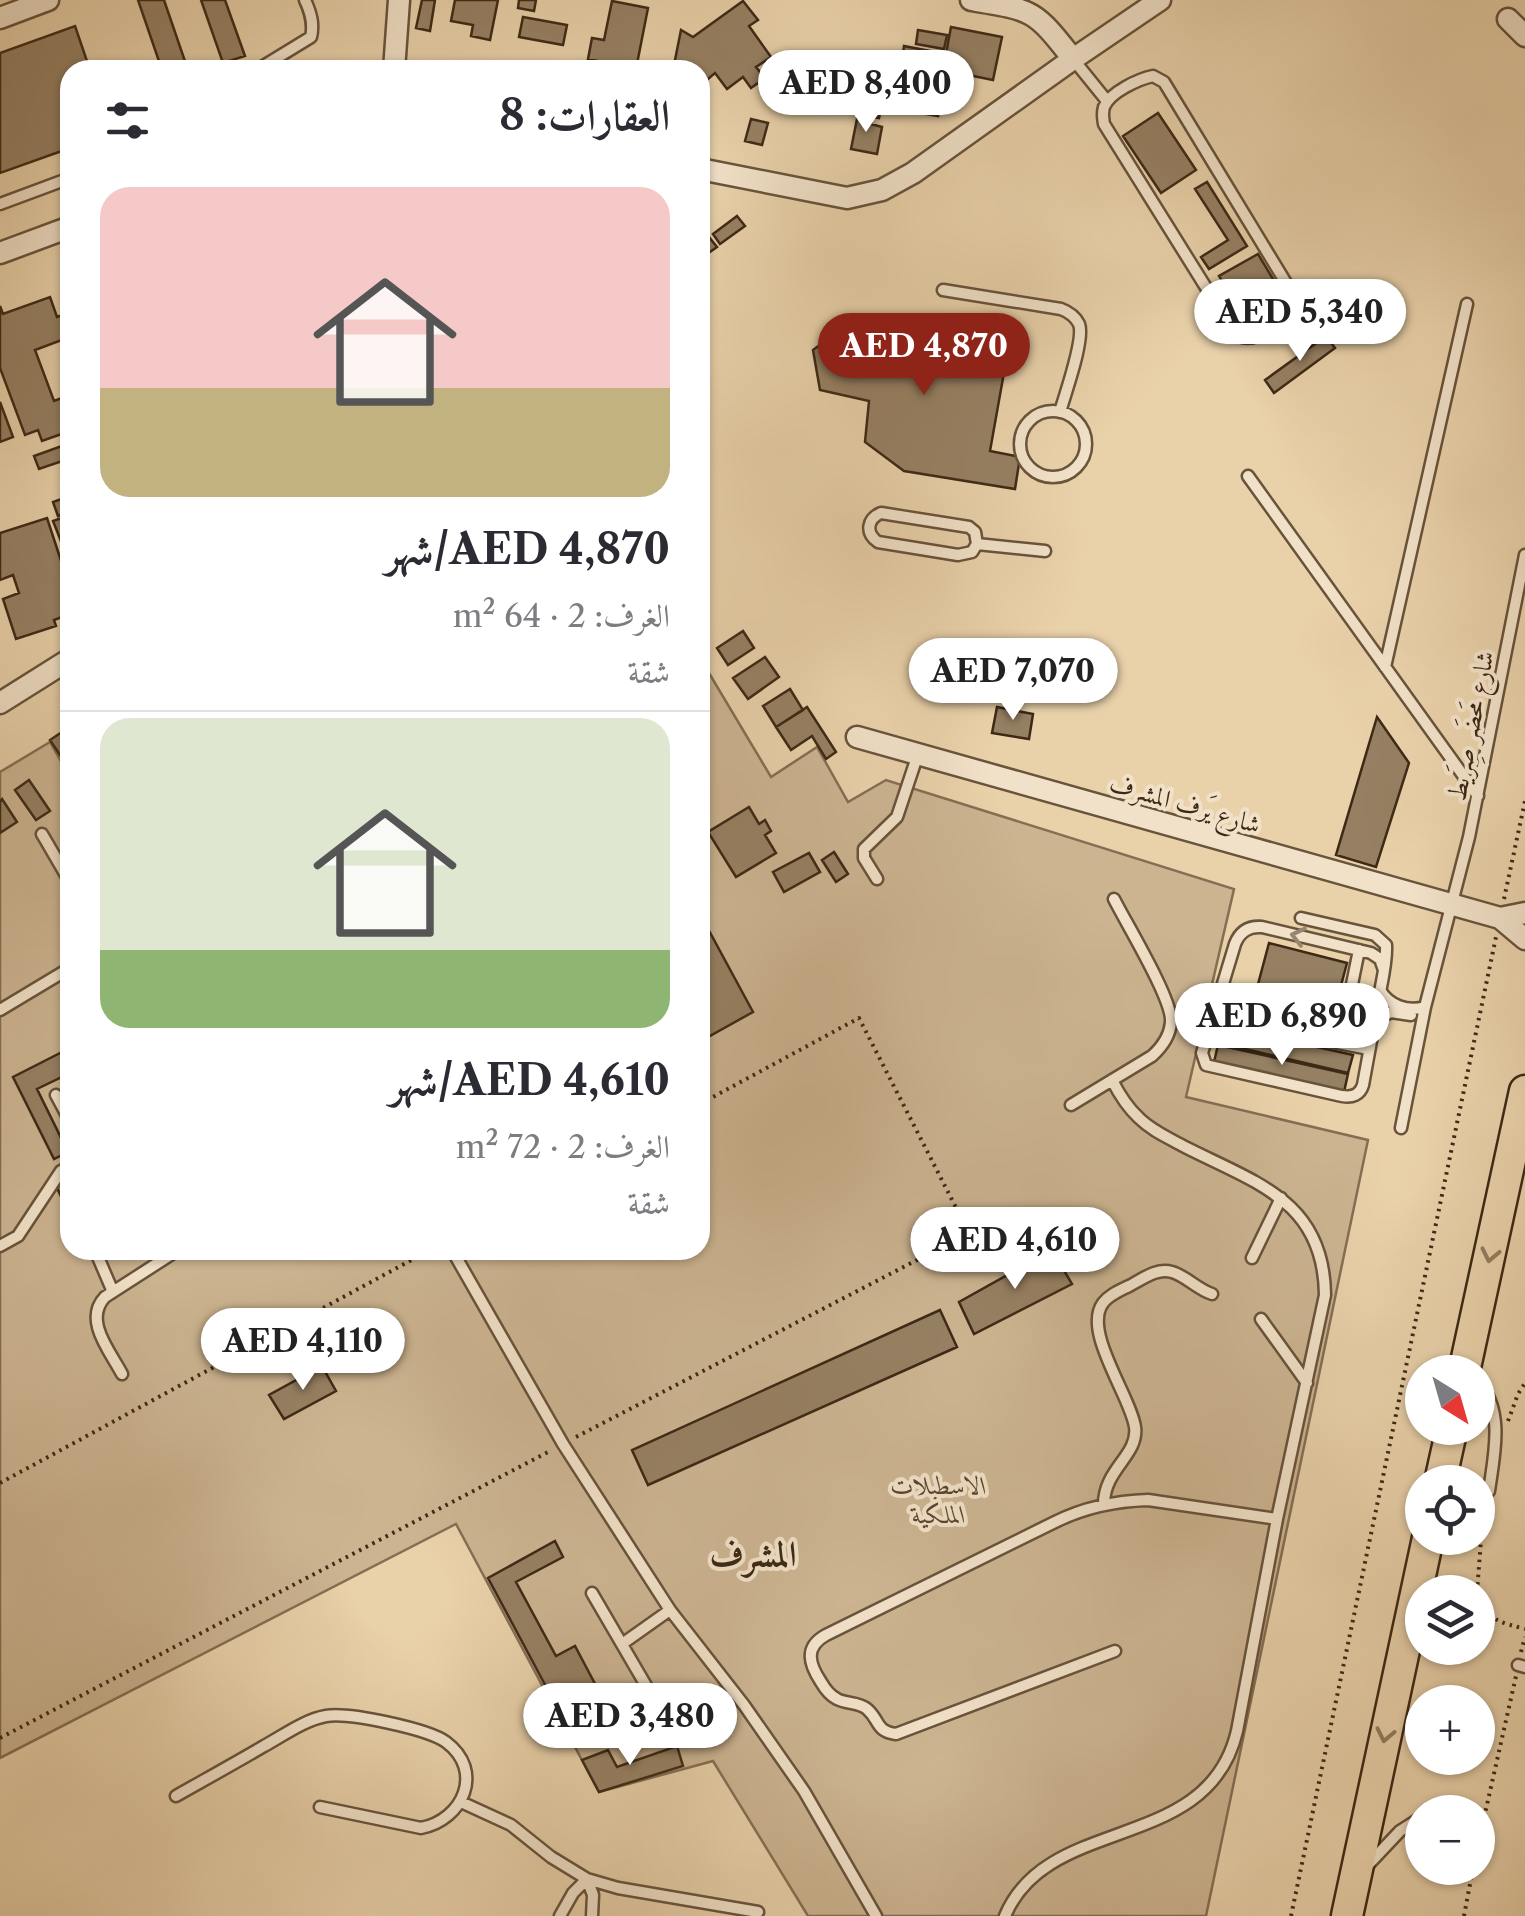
<!DOCTYPE html>
<html lang="ar">
<head>
<meta charset="utf-8">
<style>
  :root { --surface:#fff; --page:#f2f2f3; --text:#2b2b33; --muted:#7c7c81; --line:#e1e1e2; --accent:#8f2418 }
  body { margin:0; font-family:"Libre Caslon Text",Amiri,serif; background:var(--page); color:var(--text); direction:rtl; height:100vh; display:flex; flex-direction:column; font-size:38px; white-space:nowrap }
  * { box-sizing:border-box; margin:0 }
  p { font-size:32px; color:var(--muted) }
  .icon { flex:none; width:55px; height:55px; fill:none; stroke:currentColor; stroke-width:2; stroke-linecap:round; stroke-linejoin:round }
  .map { position:relative; flex:1; overflow:hidden; direction:ltr }
  .details { position:absolute; left:60px; top:60px; width:650px; height:1200px; display:flex; flex-direction:column; background:var(--surface); border-radius:30px; box-shadow:0 2px 8px #0004; direction:rtl }
  .details>* { flex:none }
  .needle { width:65px; rotate:143deg }
  .buttons { position:absolute; left:1405px; top:1355px; display:grid; gap:20px }
  .buttons a { display:grid; place-items:center; width:90px; height:90px; border-radius:50%; background:var(--surface); box-shadow:0 2px 8px #0004; font-size:50px }
  .price { position:absolute; translate:-50% -85px; padding:0 22px; border-radius:35px; background:#fff; color:#222; font-size:32px; line-height:65px; filter:drop-shadow(0 2px 5px #0008) }
  .price::after { content:''; position:absolute; left:50%; top:60px; width:30px; height:22px; margin-left:-15px; background:inherit; clip-path:polygon(0 0,100% 0,50% 100%) }
  .price.selected { background:var(--accent); color:#fff }
  ul { padding:0; list-style:none }
  li { display:grid; align-content:center; gap:20px; height:530px; padding:0 40px }
  li+li { border-top:2px solid var(--line) }
  li span { display:grid; place-items:center; height:310px; border-radius:30px; color:#555 }
  li>.icon { margin-inline-start:auto }
  span .icon { width:180px; height:180px; fill:#fffc; stroke-width:1 }
  li b { font-size:42px }
  h2 { display:flex; justify-content:space-between; align-items:center; height:120px; padding:0 40px; font-size:42px }
  .map>svg:first-child { display:block }
  .green { fill:#ccb491; stroke:#846e54; stroke-width:2.5 }
  .building { fill:#968063; stroke:#3d2916; stroke-width:2.5 }
  .lines { fill:none; stroke-linecap:round; stroke-linejoin:round }
  .lane-casing { stroke:#68533b; stroke-width:15 }
  .street-casing { stroke:#68533b; stroke-width:25 }
  .primary-casing { stroke:#3d2916; stroke-width:35 }
  .path { stroke:#3d2916; stroke-width:4; stroke-dasharray:2.5 5; stroke-linecap:butt }
  .lane { stroke:#f1e1c8; stroke-width:10 }
  .street { stroke:#f1e1c8; stroke-width:20 }
  .primary { stroke:#e9d1aa; stroke-width:30 }
  .oneway { stroke:#97856f }
  .oneway2 { stroke:#937d60 }
  .labels { text-anchor:middle; dominant-baseline:central; stroke-width:8; stroke-linejoin:round; paint-order:stroke }
  .street-label { font-size:25px; fill:#3d2916; stroke:#f1e1c8 }
  .park-label { font-size:25px; font-style:italic; fill:#5a452f; stroke:#f1e1c8 }
  .district-label { font-size:35px; font-weight:bold; fill:#3d2916; stroke:#f1e1c8 }
</style>
</head>
<body>
<div class="map">
<svg width="1525" height="1916" viewBox="0 0 1525 1916">
  <rect width="100%" height="100%" fill="#e9d1aa"/>
  <filter id="stains"><feTurbulence type="fractalNoise" baseFrequency=".002" numOctaves="4"/><feColorMatrix values="0 0 0 0 .2 0 0 0 0 .09 0 0 0 0 .02 0 0 0 .5 -.17"/></filter>
  <radialGradient id="worn" r=".72"><stop offset=".6" stop-color="#630" stop-opacity="0"/><stop offset="1" stop-color="#630" stop-opacity=".3"/></radialGradient>
  <path class="green" d="M700,658L771,777L817,747L848,802L886,780L1234,889L1186,1097L1368,1140L1206,1916H808L713,1761L599,1792L456,1524L0,1758V772L50,742L70,777V1250H700Z"/>
  <path class="building" d="M138,0H164L188,70H162Z
    M201,0H225L245,56L223,63Z
    M422,0H435L430,31L416,28Z
    M455,0H498L490,40L471,36L473,25L451,21Z
    M519,0H536L534,11L518,8Z
    M612,1L648,8L636,69L588,59L592,38L604,40Z
    M743,1L758,20L749,26L771,57L756,67L765,78L751,88L743,77L727,89L715,73L701,85L700,70H673L681,30L693,37Z
    M523,17L567,25L563,45L519,37Z
    M75,26L90,70H70V148L0,173V53Z
    M951,27L1002,37L993,80L943,70Z
    M918,30L947,35L944,49L916,44Z
    M904,46L946,54L943,68L902,60Z
    M905,68L945,75L938,116L897,109Z
    M801,73L823,85L816,98L794,86Z
    M868,93L884,96L879,118L864,115Z
    M1158,113L1196,170L1161,193L1123,136Z
    M858,114L873,116L871,124L882,127L877,154L851,149Z
    M751,119L768,123L762,145L745,141Z
    M1207,182L1247,246L1209,269L1201,257L1228,240L1195,189Z
    M737,216L745,226L720,244L713,234Z
    M709,237L717,247L700,259V243Z
    M1258,254L1288,304L1250,327L1219,276Z
    M50,297L57,317L65,314L70,328V337L35,350L54,401L70,395V431L42,441L38,430L25,435L0,368V306L3,314Z
    M885,317L883,329L940,339L982,329L1008,350L990,451L1020,457L1015,489L904,471L865,442L869,401L820,390L813,350L856,318Z
    M1326,336L1335,348L1274,393L1265,380Z
    M0,402L13,437L0,442Z
    M70,443V475L65,460L39,469L34,456Z
    M70,496V511L58,516L53,502Z
    M70,515V559H68L53,521Z
    M47,518L70,588V614L54,620L56,626L16,639L3,599L19,593L13,575L0,580V533Z
    M743,631L754,648L728,665L717,648Z
    M765,657L779,677L748,699L733,678Z
    M790,689L803,710L776,727L763,706Z
    M807,707L836,752L826,759L812,736L791,750L776,727Z
    M997,707L1033,714L1029,739L992,733Z
    M1377,717L1409,763L1376,867L1336,855Z
    M65,730L70,737V748L60,755L50,740Z
    M29,780L50,811L36,820L15,790Z
    M2,799L17,822L0,833V801Z
    M749,807L759,824L765,820L771,831L765,835L776,853L736,877L708,832Z
    M834,852L848,874L836,882L822,860Z
    M809,853L820,872L784,892L773,872Z
    M700,914L753,1012L708,1037L700,1022Z
    M1269,943L1347,963L1327,1038L1249,1018Z
    M1223,1026L1353,1055L1348,1073L1219,1043Z
    M1218,1045L1348,1074L1344,1092L1214,1062Z
    M70,1048V1073L37,1089L68,1152L54,1159L13,1077Z
    M70,1176V1215L55,1184Z
    M1052,1250L1072,1284L974,1334L959,1302Z
    M940,1310L957,1347L648,1485L632,1450Z
    M322,1366L336,1391L284,1419L269,1395Z
    M555,1541L563,1557L516,1582L556,1656L575,1646L613,1718L574,1739L488,1578Z
    M677,1746L683,1766L599,1792L582,1760L608,1750L617,1767Z"/>
  <g class="lines">
    <defs>
      <path id="lane" d="M1073,59L1107,101
        M257,70L311,37C314,24 311,13 305,0
        M1153,76L1164,82L1297,301L1295,312C1278,323 1255,347 1235,334L1104,124C1103,117 1102,114 1104,107C1110,92 1139,79 1153,76Z
        M0,204L70,178
        M943,290L1061,309C1069,312 1075,316 1079,324C1085,339 1065,394 1060,412
        M1020 444a33 33 0 1 1 66 0a33 33 0 1 1-66 0Z
        M1248,476L1478,796
        M881,513L969,527L975,532L977,544L972,552L958,555L878,542C865,533 867,519 881,513Z
        M977,544L1045,551
        M1385,667L1467,304
        M42,834L70,882
        M877,879L864,858V849L897,817L918,754
        M1301,918L1375,935L1386,945C1387,964 1381,984 1378,1003C1373,1030 1368,1057 1363,1085C1360,1095 1352,1098 1342,1096L1206,1065L1202,1053L1235,944C1240,931 1249,926 1262,927L1371,953L1380,959L1384,970
        M1380,990C1389,1006 1408,1012 1425,1007
        M0,1010L70,968
        M1213,1019L1369,1049
        M1375,1020L1391,1012L1411,1015
        M1340,1043L1359,950
        M56,1095L70,1121
        M1071,1105L1152,1056C1162,1047 1170,1036 1171,1022C1173,1000 1126,923 1114,899
        M1401,1128L1425,1007L1469,837L1525,555
        M0,1246L18,1236L61,1171L70,1166
        M95,1250L113,1292
        M452,1250L563,1444L670,1610L744,1705L804,1791L876,1916
        M1252,1258L1281,1198
        M1261,1319L1307,1383
        M122,1374C110,1351 83,1320 105,1297L178,1250
        M1478,1381C1505,1411 1494,1455 1489,1491
        M1104,1504C1104,1469 1139,1455 1135,1427C1131,1397 1082,1331 1103,1303C1109,1295 1119,1291 1129,1286C1141,1280 1157,1267 1172,1272C1186,1276 1197,1289 1212,1294
        M592,1593L655,1701
        M622,1644L670,1610
        M1115,1651L896,1734C875,1731 880,1720 867,1709C859,1702 846,1704 837,1699C829,1695 825,1689 821,1682C809,1664 804,1647 826,1635L1055,1522C1085,1507 1114,1501 1148,1500L1277,1519
        M1518,1665L1525,1667
        M176,1796C206,1779 235,1763 264,1746C284,1735 304,1720 326,1716C349,1712 428,1729 446,1742C485,1771 463,1820 421,1828L320,1807
        M461,1802L511,1825L551,1857L587,1879L618,1888L758,1912
        M1478,1831H1481
        M1367,1866L1400,1831L1422,1817
        M560,1916L573,1893L587,1879L593,1895L592,1916
        M1005,1916C1048,1813 1208,1855 1237,1731L1277,1519L1325,1295C1324,1201 1256,1183 1185,1147C1169,1138 1152,1131 1139,1118C1127,1107 1119,1094 1112,1080"/>
      <path id="street" d="M971,0C1033,10 1034,9 1073,59
        M0,18L48,0
        M1508,19L1525,36
        M394,70L399,0
        M700,169L847,198L882,190L913,173L1073,59L1160,0
        M0,253L70,227
        M0,703L70,659
        M857,737L1500,918L1525,939
        M1500,918L1525,913"/>
      <path id="primary" d="M1464,1372L1525,1091
        M1440,1482L1452,1428
        M1347,1916L1428,1538"/>
    </defs>
    <use href="#lane" class="lane-casing"/>
    <use href="#street" class="street-casing"/>
    <use href="#primary" class="primary-casing"/>
    <path class="path" d="M1504,899L1525,801
      M1508,1421L1518,1394L1525,1383
      M576,1437L969,1233L859,1018L700,1104
      M0,1483L430,1250
      M1477,1592L1481,1540L1487,1503
      M1478,1596C1485,1620 1503,1623 1525,1629
      M1521,1652L1525,1637
      M0,1738L550,1451
      M1484,1818L1516,1676
      M1291,1916L1496,937
      M1464,1916L1473,1868"/>
    <use href="#lane" class="lane"/>
    <use href="#street" class="street"/>
    <use href="#primary" class="primary"/>
  </g>
  <defs><path id="oneway-chevron" d="M-2-3.5L2.5 0L-2 3.5" fill="none" stroke-width="1.6" stroke-linecap="round" stroke-linejoin="round" transform="scale(2.5)"/></defs>
  <use class="oneway" href="#oneway-chevron" transform="translate(1298 936) rotate(-167)"/>
  <g class="oneway2">
    <use href="#oneway-chevron" transform="translate(1490 1255) rotate(102)"/>
    <use href="#oneway-chevron" transform="translate(1385 1735) rotate(102)"/>
  </g>
  <g class="labels">
    <g class="street-label">
      <text transform="translate(1471 726) rotate(-79)">شارع مَحضَر صِرَيط</text>
      <text transform="translate(1185 804) rotate(16)">شارع يَرف المشرف</text>
    </g>
    <g class="park-label">
      <text x="939" y="1485">الاسطبلات<tspan x="939" dy="29">الملكية</tspan></text>
    </g>
    <g class="district-label">
      <text x="753" y="1553">المشرف</text>
    </g>
  </g>
  <rect width="100%" height="100%" filter="url(#stains)"/>
  <rect width="100%" height="100%" fill="url(#worn)"/>
</svg>
<div class="buttons">
<a><svg class="needle" viewBox="-14 -14 28 28"><path d="M0-13l5 13h-10z" fill="#e53935"/><path d="M0 13l5-13h-10z" fill="#7c7c81"/></svg></a>
<a><svg class="icon" aria-label="locate" viewBox="0 0 24 24"><circle cx="12" cy="12" r="6"/><path d="M12 2v4M12 18v4M2 12h4M18 12h4"/></svg></a>
<a><svg class="icon" aria-label="layers" viewBox="0 0 24 24"><path d="M12 4l9 5-9 5-9-5zM3 14l9 5 9-5"/></svg></a>
<a>+</a>
<a>−</a>
</div>
<b class="price" style="left:866px;top:135px">AED 8,400</b>
<b class="price" style="left:1300px;top:364px">AED 5,340</b>
<b class="price selected" style="left:924px;top:398px">AED 4,870</b>
<b class="price" style="left:1013px;top:723px">AED 7,070</b>
<b class="price" style="left:1282px;top:1068px">AED 6,890</b>
<b class="price" style="left:1015px;top:1292px">AED 4,610</b>
<b class="price" style="left:303px;top:1393px">AED 4,110</b>
<b class="price" style="left:630px;top:1768px">AED 3,480</b>
<section class="details">
<h2>العقارات: 8<svg class="icon" aria-label="filters" viewBox="0 0 24 24"><path d="M4 7h16M4 17h16"/><circle cx="9" cy="7" r="2"/><circle cx="15" cy="17" r="2"/></svg></h2>
<ul>
<li><span style="background:linear-gradient(#f6c9c9 65%,#c2b280 0)"><svg class="icon" aria-label="home" viewBox="0 0 24 24"><path d="M3 11l9-7 9 7M6 9v11h12V9"/></svg></span><div><b>AED 4,870/شهر</b><p>الغرف: 2 · 64 m²</p><p>شقة</p></div></li>
<li><span style="background:linear-gradient(#dfe7d0 75%,#8fb573 0)"><svg class="icon" aria-label="home" viewBox="0 0 24 24"><path d="M3 11l9-7 9 7M6 9v11h12V9"/></svg></span><div><b>AED 4,610/شهر</b><p>الغرف: 2 · 72 m²</p><p>شقة</p></div></li>
</ul>
</section>
</div>
</body>
</html>
